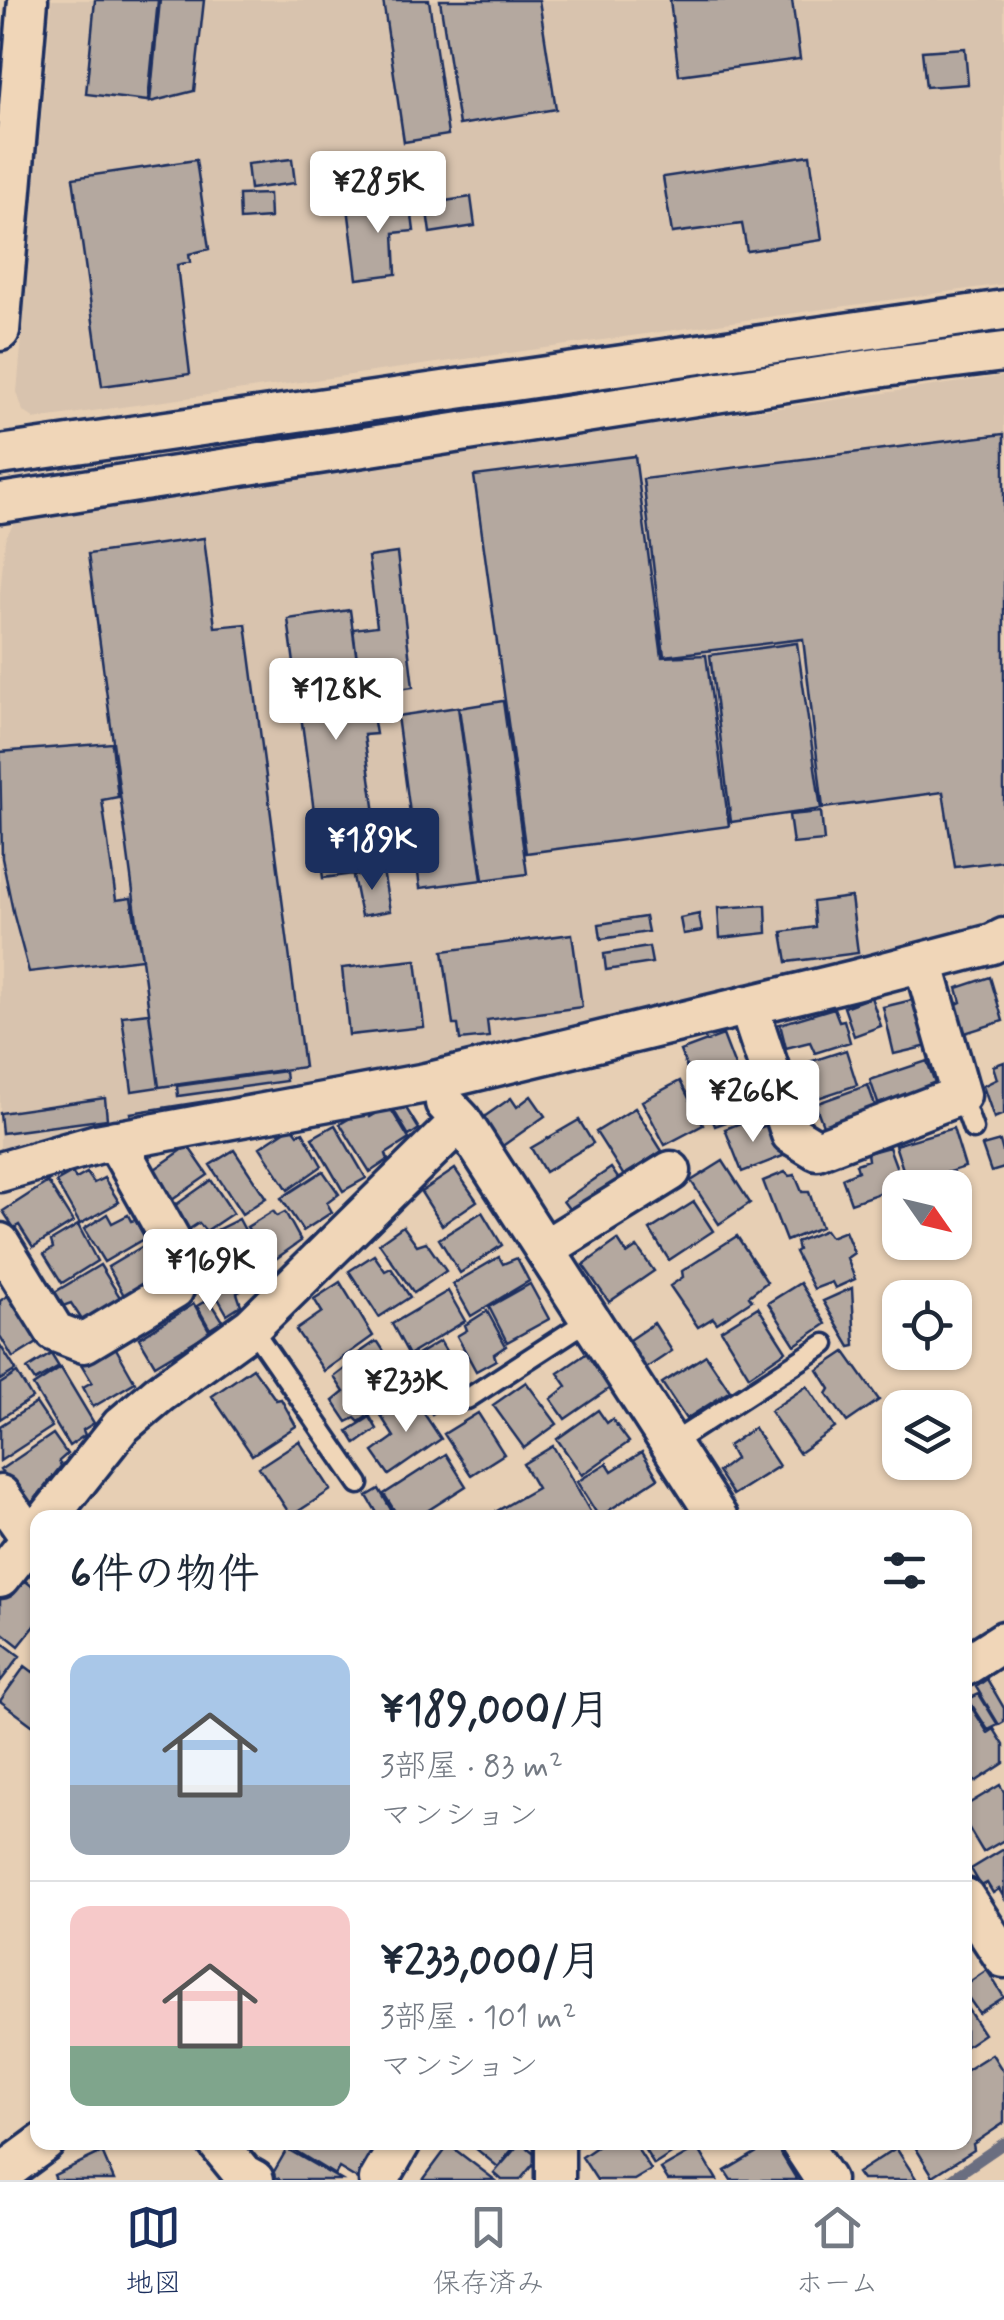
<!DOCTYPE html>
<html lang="ja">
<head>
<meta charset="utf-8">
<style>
  :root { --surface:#fff; --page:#f2f2f3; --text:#1f2937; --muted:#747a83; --line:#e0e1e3; --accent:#1b2f5e }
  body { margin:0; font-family:Mynerve,"Klee One",sans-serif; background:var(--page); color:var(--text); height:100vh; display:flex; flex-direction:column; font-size:38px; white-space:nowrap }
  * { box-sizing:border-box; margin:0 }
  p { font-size:32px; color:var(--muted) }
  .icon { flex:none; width:55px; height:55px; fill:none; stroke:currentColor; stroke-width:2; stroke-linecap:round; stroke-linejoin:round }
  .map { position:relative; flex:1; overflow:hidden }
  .sheet { position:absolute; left:30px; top:1510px; width:942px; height:640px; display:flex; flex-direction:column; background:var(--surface); border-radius:20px; box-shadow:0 2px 8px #0004 }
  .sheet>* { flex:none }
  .needle { width:65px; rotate:124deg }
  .tools { position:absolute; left:882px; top:1170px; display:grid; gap:20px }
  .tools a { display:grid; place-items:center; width:90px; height:90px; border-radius:20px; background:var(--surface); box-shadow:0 2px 8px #0004; font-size:50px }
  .price { position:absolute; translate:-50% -85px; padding:0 22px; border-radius:10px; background:#fff; color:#222; font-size:32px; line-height:65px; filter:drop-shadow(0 2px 5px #0008) }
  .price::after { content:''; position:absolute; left:50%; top:60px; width:30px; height:22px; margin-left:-15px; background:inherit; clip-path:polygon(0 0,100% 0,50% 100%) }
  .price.current { background:var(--accent); color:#fff }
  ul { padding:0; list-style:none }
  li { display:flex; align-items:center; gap:30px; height:250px; padding:0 40px }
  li+li { border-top:2px solid var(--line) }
  li span { display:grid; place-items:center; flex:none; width:280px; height:200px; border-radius:20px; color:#555 }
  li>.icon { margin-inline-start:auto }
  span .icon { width:120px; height:120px; fill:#fffc; stroke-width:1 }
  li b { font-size:42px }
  h2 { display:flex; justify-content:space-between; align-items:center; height:120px; padding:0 40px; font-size:42px }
  .menu { display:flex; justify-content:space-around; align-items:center; height:140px; border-top:2px solid var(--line); background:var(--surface); font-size:28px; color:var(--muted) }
  .menu a { display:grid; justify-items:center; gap:5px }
  .menu .current { color:var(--accent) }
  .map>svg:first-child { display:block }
  .built { fill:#d8c3ae }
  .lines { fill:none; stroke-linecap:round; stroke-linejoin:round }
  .stream { stroke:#6b6e80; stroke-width:11 }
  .building { fill:#b4a89f; stroke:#1b2f5e; stroke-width:2.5 }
  .lane-casing { stroke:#1b2f5e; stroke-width:25 }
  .street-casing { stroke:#1b2f5e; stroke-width:45 }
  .lane { stroke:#f0d6b8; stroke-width:18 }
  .street { stroke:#f0d6b8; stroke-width:38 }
</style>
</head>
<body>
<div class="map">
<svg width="1004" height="2180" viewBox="0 0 1004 2180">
  <rect width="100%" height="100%" fill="#e7cfb4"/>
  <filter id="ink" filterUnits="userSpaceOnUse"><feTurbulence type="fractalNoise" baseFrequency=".01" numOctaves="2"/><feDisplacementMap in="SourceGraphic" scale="20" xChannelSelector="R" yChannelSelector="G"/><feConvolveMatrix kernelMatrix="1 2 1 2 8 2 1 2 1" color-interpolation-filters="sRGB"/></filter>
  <g filter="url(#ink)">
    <path class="built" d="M52,0H1004V284L35,419L23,411L17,392Z
      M1004,376V927L970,946L0,1160V594L5,539L18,515Z"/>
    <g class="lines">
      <path class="stream" d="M950,2180L1004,2143"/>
    </g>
    <path class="building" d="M95,0H158L148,101L86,94Z
      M160,0H204L194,91L150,102Z
      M383,0H429L448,135L404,142Z
      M440,0H539L556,109L459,125Z
      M670,0H792L800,59L679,75Z
      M965,48L968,84L926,87L922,51Z
      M810,155L822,240L747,251L742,224L672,233L663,177Z
      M292,159L295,183L250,189L247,164Z
      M196,160L209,249L189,254L190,262L177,265L190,374L102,386L73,178Z
      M269,194L270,218L240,220L239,195Z
      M471,197L475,226L430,233L426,204Z
      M410,200L414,231L394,233L396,274L357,279L348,207Z
      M1004,434V861L955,867L943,792L823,808L803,639L664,656L643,479Z
      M635,456L662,657L706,655L729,826L526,853L474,476Z
      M204,538L215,627L246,624L304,1067L159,1087L88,554Z
      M397,553L413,687L392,690L394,700L363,704L353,629L377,626L368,557Z
      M350,610L363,705L371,703L376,734L364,735L383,870L323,878L288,619Z
      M797,643L821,809L731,822L710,655Z
      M503,701L527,874L483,880L459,708Z
      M458,707L482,880L420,888L397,716Z
      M112,743L118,797L102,800L116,900L131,898L142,959L29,972L14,916L2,858L0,752Z
      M821,812L824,841L793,844L789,815Z
      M383,871L390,911L361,916L353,876Z
      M851,897L858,953L787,962L782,932L815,927L813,902Z
      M766,905L767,933L720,938L718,908Z
      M699,914L702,931L683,934L680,918Z
      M645,917L648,932L601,939L599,924Z
      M572,934L582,1007L487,1020L489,1037L460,1040L458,1025H453L443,951Z
      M649,947L652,963L606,970L604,954Z
      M416,960L424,1027L349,1035L342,968Z
      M990,977L1003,1021L965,1033L955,1005L961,1002L957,988Z
      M871,997L881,1026L854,1036L844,1007Z
      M916,999L928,1046L894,1054L883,1007Z
      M834,1008L839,1021L844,1020L850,1042L815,1053L810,1042L786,1048L780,1024Z
      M149,1013L159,1087L132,1091L122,1016Z
      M723,1035L736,1069L693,1084L680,1051Z
      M846,1050L857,1085L803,1103L796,1081L812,1075L809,1062Z
      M927,1061L937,1088L882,1115L870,1080Z
      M1004,1062V1114L994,1118L983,1086L997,1079L993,1066Z
      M285,1071L286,1081L178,1096L177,1086Z
      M735,1076L738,1082L742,1080L747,1090L756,1088L761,1110L715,1126L708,1108H702L695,1090Z
      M680,1081L703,1125L665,1145L642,1101Z
      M868,1085L878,1114L826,1133L815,1104Z
      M531,1096L545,1116L501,1147L481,1119L511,1098L517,1107Z
      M105,1098L107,1119L2,1133L0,1113Z
      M220,1099L222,1108L132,1122L130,1113Z
      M401,1100L419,1129L409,1136L391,1106Z
      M389,1106L409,1139L386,1154L388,1160L370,1172L340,1124L357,1114L359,1116L367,1113L370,1117Z
      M635,1108L662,1151L624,1176L596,1132Z
      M579,1120L593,1143L545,1172L531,1148Z
      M748,1120L752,1130L771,1124L783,1156L742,1172L725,1129Z
      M335,1125L366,1178L343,1191L312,1138Z
      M292,1126L298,1134L303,1132L322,1166L288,1190L260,1147Z
      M953,1128L965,1167L908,1185L895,1145Z
      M1000,1141L1004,1156V1168L991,1172L982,1146Z
      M188,1146L208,1175L172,1200L152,1171Z
      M889,1147L903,1185L851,1203L842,1178L858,1171L856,1164L868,1160L867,1153Z
      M234,1150L266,1198L242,1214L210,1165Z
      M723,1161L750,1203L719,1224L691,1181Z
      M611,1168L622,1184L575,1217L563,1201Z
      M455,1169L477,1201L442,1225L421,1192Z
      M323,1171L339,1194L327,1203L332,1212L303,1231L281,1198Z
      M785,1172L789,1176L795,1175L802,1192H809L821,1227L786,1241L763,1181Z
      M72,1173L76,1179L87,1173L94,1183L104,1178L119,1202L80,1224L56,1182Z
      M211,1180L233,1213L206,1231L199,1223L185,1232L170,1209Z
      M48,1182L73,1222L33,1247L19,1225L14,1228L3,1211Z
      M694,1202L713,1231L669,1260L650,1230Z
      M273,1211L277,1216L285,1212L301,1241L270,1263L247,1227Z
      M482,1212L502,1245L460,1273L439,1239Z
      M107,1214L112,1223L128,1215L131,1221L135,1220L145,1238L104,1262L84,1229Z
      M239,1219L257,1253L215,1280L201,1253L214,1245L211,1233Z
      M78,1225L97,1261L62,1283L44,1254L53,1248L51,1241Z
      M403,1226L417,1245L426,1242L446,1271L414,1293L379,1243Z
      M825,1230L830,1237L845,1231L854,1253L847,1258L855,1279L835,1288L832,1282L814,1289L795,1252L798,1250L796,1242Z
      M737,1236L767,1282L749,1296L752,1300L717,1323L713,1318L698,1327L670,1286L683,1277L682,1271Z
      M618,1240L627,1254L637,1247L654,1271L609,1302L583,1265Z
      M145,1245L156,1262L152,1265L158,1278L125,1297L108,1267Z
      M260,1255L270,1273L237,1293L241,1305L227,1314L210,1284Z
      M374,1255L385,1271L391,1268L410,1297L379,1317L349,1271Z
      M499,1257L503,1264L517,1258L529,1281L471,1316L453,1284Z
      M100,1265L123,1302L86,1326L71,1303L63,1306L55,1292Z
      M340,1282L373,1336L324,1371L296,1330L322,1312L314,1299Z
      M800,1283L826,1324L795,1345L768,1303Z
      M530,1284L549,1319L507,1342L489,1307Z
      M852,1288L855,1346L850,1347L823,1301Z
      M448,1291L465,1321L409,1355L392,1324Z
      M13,1292L42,1340L13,1358L0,1336V1301Z
      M209,1299L223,1321L210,1329L197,1306Z
      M194,1304L210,1332L155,1365L139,1338Z
      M758,1307L786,1351L749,1376L721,1330Z
      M487,1311L506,1346L494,1354L496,1360L476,1371L457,1336L467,1330L465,1325Z
      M654,1323L672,1351L642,1371L623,1344Z
      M440,1341L456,1368L444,1375L453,1391L447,1395L450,1402L432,1414L401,1365Z
      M375,1342H378L408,1388L359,1422L355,1418L347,1422L333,1401L344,1392L334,1377L351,1364L349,1360Z
      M0,1345L16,1370L0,1380Z
      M114,1345L135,1382L93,1407L83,1387L92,1382L81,1364Z
      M590,1351L613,1386L565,1419L551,1399L567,1386L558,1373Z
      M845,1352L879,1400L847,1422L827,1394L830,1389L818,1370Z
      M51,1354L59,1367L35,1381L27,1369Z
      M706,1355L730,1391L686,1419L662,1383Z
      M61,1368L94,1423L83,1430L85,1435L69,1446L33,1386Z
      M253,1368L276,1400L281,1399L296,1426L252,1455L212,1396Z
      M17,1373L32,1398L0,1419V1384Z
      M526,1382L557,1424L524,1448L493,1405Z
      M807,1386L835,1428L799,1453L770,1411Z
      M411,1394L441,1439L389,1475L373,1452L394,1437L381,1416Z
      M36,1403L52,1427L0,1461V1426Z
      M598,1410L607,1423L612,1419L629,1442L582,1475L557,1439Z
      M478,1413L504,1454L471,1475L444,1434Z
      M370,1417L377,1429L356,1444L348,1431Z
      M754,1428L779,1466L733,1495L718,1472L735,1459L728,1446Z
      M53,1434L67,1454L59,1461L61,1466L28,1508L0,1470Z
      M299,1441L331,1490L291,1516L259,1467Z
      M553,1446L592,1515L588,1518H501L497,1511L537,1488L523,1464Z
      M642,1452L658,1478L599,1517L577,1482L607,1463L612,1471Z
      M446,1454L466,1486L416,1518H399L384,1494Z
      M379,1489L396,1518H380L367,1496Z
      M18,1575L38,1591V1622L19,1646L0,1631V1598Z
      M0,1641L20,1656L0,1682Z
      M25,1666L33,1672L38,1669L36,1728L0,1701Z
      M987,1679L1004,1708V1722L999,1725L976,1687Z
      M979,1694L998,1725L988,1730L968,1699Z
      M972,1708L988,1733L994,1729L1004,1745V1763L975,1782L965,1766V1712Z
      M1000,1785L1004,1792V1840L983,1852L965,1822V1806Z
      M1004,1849V1898L999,1889L993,1893L987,1883L981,1886L971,1869Z
      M987,1970L1004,1997L979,2013L965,1993V1985Z
      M965,2005L984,2034L965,2047Z
      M992,2054L1004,2073V2123L973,2144L974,2150L933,2176L912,2142H965V2071Z
      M281,2142H339L346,2147L348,2142H390L367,2180H359L339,2168L335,2175Z
      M468,2142H518L498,2167Z
      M521,2142H532L528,2148L539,2157L520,2180H502L494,2173Z
      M604,2142H633L651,2170L634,2180H597L582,2157Z
      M640,2142H690L654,2165Z
      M774,2142L797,2180H731L725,2171Z
      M449,2145L495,2180H423Z
      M698,2148L717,2180H668L661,2169Z
      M896,2148L917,2180H862L857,2173Z
      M287,2149L341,2180H281L272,2175Z
      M102,2152L114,2180H56L54,2175Z"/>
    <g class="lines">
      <defs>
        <path id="lane" d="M961,1095L973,1129
          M251,1327L359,1484
          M467,1399L590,1319
          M671,1444L825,1344"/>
        <path id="street" d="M0,331L28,0
          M0,455L1004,310
          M0,503L884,367L1004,352
          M748,1005L791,1134L817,1150L961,1095L923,962
          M445,1103L461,1120L718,1518
          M0,1172L97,1144L426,1083L854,980L992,944L1004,938
          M0,1243L55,1332L84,1343L174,1289L180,1256L115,1140
          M545,1249L671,1171
          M0,1495L38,1549
          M48,1518L121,1426L160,1393L251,1327L461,1120
          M0,1578L38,1530
          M965,1666L1004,1641
          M965,1898L1004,1958
          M217,2142L243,2174L254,2180
          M555,2142V2180
          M800,2142L825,2180
          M0,2175L45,2142
          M379,2180L401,2142"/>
      </defs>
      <use href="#lane" class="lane-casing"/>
      <use href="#street" class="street-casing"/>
      <use href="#lane" class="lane"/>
      <use href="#street" class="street"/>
    </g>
  </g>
</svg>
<div class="tools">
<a><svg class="needle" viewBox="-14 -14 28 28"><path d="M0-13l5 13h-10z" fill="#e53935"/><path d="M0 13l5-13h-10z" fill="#747a83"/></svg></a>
<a><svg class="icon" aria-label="locate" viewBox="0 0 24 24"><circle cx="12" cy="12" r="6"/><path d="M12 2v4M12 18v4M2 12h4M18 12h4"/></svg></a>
<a><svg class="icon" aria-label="layers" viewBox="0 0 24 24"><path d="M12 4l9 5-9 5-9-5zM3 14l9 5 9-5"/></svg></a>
</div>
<b class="price" style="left:378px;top:236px">¥285K</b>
<b class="price" style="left:336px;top:743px">¥128K</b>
<b class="price current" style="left:372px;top:893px">¥189K</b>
<b class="price" style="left:753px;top:1145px">¥266K</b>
<b class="price" style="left:210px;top:1314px">¥169K</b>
<b class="price" style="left:406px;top:1435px">¥233K</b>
<section class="sheet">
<h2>6件の物件<svg class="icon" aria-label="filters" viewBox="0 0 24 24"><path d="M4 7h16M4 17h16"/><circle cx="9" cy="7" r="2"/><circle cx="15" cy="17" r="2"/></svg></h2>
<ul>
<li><span style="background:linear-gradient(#a9c7e8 65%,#9aa5b1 0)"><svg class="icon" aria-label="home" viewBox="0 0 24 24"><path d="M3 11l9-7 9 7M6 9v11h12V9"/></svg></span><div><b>¥189,000/月</b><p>3部屋 · 83 m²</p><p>マンション</p></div></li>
<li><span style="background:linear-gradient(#f6c9c9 70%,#7fa58c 0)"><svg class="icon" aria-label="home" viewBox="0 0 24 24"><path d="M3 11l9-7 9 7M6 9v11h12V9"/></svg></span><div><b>¥233,000/月</b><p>3部屋 · 101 m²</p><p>マンション</p></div></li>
</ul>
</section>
</div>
<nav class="menu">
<a class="current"><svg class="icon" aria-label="map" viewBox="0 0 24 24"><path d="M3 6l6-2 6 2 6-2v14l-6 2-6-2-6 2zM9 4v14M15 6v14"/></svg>地図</a>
<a><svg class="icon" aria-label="saved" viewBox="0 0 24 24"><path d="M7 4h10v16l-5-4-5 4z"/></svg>保存済み</a>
<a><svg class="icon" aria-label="home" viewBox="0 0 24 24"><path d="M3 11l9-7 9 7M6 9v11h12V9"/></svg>ホーム</a>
</nav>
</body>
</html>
